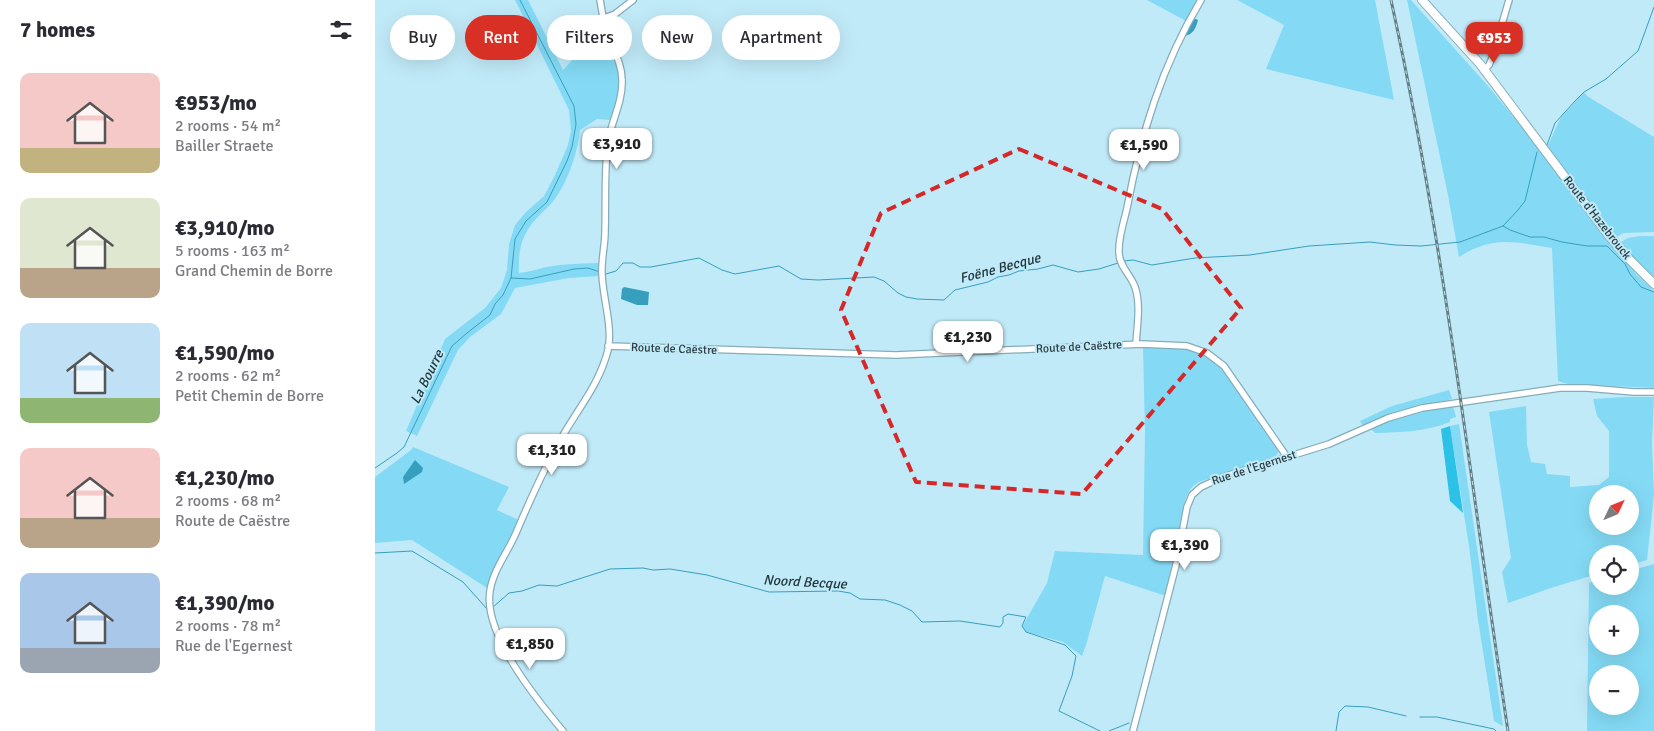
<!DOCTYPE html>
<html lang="en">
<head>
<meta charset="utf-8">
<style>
  :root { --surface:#fff; --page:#f7f7f7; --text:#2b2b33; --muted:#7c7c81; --accent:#d93025 }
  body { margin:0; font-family:Signika,sans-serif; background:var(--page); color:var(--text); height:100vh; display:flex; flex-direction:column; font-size:19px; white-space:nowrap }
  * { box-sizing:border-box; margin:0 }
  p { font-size:16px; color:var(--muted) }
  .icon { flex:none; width:28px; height:28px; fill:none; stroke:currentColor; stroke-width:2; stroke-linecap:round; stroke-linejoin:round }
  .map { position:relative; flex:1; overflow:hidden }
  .sheet { display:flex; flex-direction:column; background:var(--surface); width:375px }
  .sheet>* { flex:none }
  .guide { position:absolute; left:15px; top:15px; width:475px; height:45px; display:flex; gap:10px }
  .needle { width:32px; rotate:47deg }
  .tools { position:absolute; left:1214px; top:485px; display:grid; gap:10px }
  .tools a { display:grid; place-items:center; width:50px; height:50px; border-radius:50%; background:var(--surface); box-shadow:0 5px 20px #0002; font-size:25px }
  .price { position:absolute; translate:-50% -42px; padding:0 11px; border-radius:10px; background:#fff; color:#222; font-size:16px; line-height:32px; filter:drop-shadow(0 1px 2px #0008) }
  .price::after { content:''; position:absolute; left:50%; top:30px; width:15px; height:11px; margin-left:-8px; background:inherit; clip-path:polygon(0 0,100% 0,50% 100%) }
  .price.on { background:var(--accent); color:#fff }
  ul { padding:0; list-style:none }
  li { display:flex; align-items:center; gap:15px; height:125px; padding:0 20px }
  li span { display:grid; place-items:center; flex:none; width:140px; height:100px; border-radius:10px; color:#555 }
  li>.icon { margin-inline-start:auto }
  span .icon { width:60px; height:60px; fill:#fffc; stroke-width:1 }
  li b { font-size:21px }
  h2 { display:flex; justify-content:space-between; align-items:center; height:60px; padding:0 20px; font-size:21px }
  .pill { padding:0 18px; border-radius:22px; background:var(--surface); box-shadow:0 5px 20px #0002; font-size:18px; line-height:45px }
  .pill.on { background:var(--accent); color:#fff }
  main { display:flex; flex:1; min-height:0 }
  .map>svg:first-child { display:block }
  .green { fill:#84daf5; fill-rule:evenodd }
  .forest { fill:#2cc1e7 }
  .water { fill:#369fbd }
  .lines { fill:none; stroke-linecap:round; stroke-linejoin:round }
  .stream { stroke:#369fbd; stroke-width:1 }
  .minor-casing { stroke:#85acb9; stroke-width:8 }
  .secondary-casing { stroke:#85acb9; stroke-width:10 }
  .minor { stroke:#fff; stroke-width:5.5 }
  .secondary { stroke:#fff; stroke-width:8 }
  .rail-casing { stroke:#647e86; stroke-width:3 }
  .rail { stroke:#c1eaf8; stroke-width:1; stroke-dasharray:4; stroke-linecap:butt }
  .marked { fill:none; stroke:#d62828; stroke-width:4; stroke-dasharray:10 6; stroke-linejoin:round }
  .labels { text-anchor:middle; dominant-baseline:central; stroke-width:4; stroke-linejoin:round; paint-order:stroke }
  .street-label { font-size:12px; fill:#2d3e43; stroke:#c1eaf8 }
  .water-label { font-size:14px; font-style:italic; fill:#20373e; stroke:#c1eaf8 }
</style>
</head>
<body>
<main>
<section class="sheet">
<h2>7 homes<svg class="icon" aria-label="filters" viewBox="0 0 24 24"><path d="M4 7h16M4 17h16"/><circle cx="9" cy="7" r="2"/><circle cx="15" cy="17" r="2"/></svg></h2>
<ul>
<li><span style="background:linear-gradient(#f6c9c9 75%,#c2b280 0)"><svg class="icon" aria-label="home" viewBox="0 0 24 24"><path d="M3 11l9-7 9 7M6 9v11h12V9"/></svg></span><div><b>€953/mo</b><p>2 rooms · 54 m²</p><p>Bailler Straete</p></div></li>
<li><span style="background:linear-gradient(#dfe7d0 70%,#b9a48a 0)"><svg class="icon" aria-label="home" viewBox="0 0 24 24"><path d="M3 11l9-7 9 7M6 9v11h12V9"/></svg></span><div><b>€3,910/mo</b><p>5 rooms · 163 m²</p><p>Grand Chemin de Borre</p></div></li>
<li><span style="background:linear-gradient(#bfe0f5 75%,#8fb573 0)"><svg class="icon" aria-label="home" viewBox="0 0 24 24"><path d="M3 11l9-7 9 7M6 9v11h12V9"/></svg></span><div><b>€1,590/mo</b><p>2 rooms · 62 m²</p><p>Petit Chemin de Borre</p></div></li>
<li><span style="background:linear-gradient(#f6c9c9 70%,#b9a48a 0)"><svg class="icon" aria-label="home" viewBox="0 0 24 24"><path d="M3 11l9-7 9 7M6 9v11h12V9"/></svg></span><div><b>€1,230/mo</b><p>2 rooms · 68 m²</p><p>Route de Caëstre</p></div></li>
<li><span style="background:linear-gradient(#a9c7e8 75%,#9aa5b1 0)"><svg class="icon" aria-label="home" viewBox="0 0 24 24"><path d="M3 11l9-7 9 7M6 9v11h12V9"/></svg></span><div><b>€1,390/mo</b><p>2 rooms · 78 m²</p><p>Rue de l'Egernest</p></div></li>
</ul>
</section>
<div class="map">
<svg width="1279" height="731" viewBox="0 0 1279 731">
  <rect width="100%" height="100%" fill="#c1eaf8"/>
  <path class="green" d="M140,0H153L188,70L227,28C245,68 249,76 237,118L235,120L222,119L205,130C202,155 194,178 180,199C175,206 167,212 161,219C146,235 143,251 144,273C154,272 162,269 171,267C189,264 208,263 226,263L225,276L194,278L140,288L126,314L95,337L83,350L42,436L31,431L70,339L110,308L126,288L132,270L134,244L140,225L151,212L169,196L180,175L193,145L196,131L194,110Z
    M772,0H823L811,21Z
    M862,0H1000L1019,100L891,69L909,25Z
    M1032,0H1036L1113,86L1169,154L1186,117L1209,92L1212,96L1279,137V232L1248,233L1234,242L1261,274L1279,291V388L1193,384L1183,381L1177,248C1138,242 1119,235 1084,257L1073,195Z
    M1265,236H1279V279L1244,243L1253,238Z
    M782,347C798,348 813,347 828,354C852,365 887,426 904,451L901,456L824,482C815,487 812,494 809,504L791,596L730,576L712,642L707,656L688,642L651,632L647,627L672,583L680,551L768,555L770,431L768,348Z
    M1074,390L1077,399L1031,410L988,426L985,421L1017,406Z
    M1250,397H1279L1277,443L1279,495L1272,560L1255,565V554H1222V574L1179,587L1133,603L1127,572L1136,558L1114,412L1151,406L1152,445L1156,462L1170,464L1172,474L1195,476V487L1224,485L1234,477V431L1222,416L1218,399ZM1222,494H1255V526H1222Z
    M1078,406L1081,417L1075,419V422C1051,432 1026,432 1000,433L997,430L998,426C1025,416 1051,410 1078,406Z
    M1084,424L1128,726L1119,721L1103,620L1094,546L1075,426Z
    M38,447L134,487L122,510L144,520L112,588L37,540L0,543V477L36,450Z
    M1279,564V731H1212L1214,583L1222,580V586H1255V571ZM1222,614H1255V646H1222ZM1222,674H1255V706H1222Z"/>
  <path class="forest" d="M1075,426L1088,513L1075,501L1066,429Z"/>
  <path class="water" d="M818,18L823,20C821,28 818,35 809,36Z
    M249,287L274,292L273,305H262L246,299L247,289Z
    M40,460L48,468L47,472L29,484L28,477Z"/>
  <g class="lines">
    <path class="stream" d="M1172,145L1180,123L1200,101L1209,92L1231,79L1263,51L1279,7
      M1128,226L1135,230L1155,237H1169L1187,242L1212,246H1232L1250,264L1255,274L1266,287L1279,292
      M749,261L758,260L777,265L820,258L875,255L934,246L995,242L1020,245L1046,246L1085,242L1128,226L1143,210L1150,201L1162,152
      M231,274L241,271L248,263H258L265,267H276L324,258L347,270L360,274L404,266L426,279L443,280L499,277L509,281L523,293L531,297L542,299L569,300L580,290L613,282L623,277L634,275L644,271L663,269L678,265L703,272L724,269L743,263
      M136,278L155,279L199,269L213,268L225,272
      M0,468L22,453L29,447L77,346L92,333L115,315L120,304L128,295L136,278L140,239L151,221L172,202L192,161L197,147L201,124L199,106L145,0
      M0,553L37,551L88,582L112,609
      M117,608L134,593L147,591L164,585L182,586L235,569L268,568L278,570L295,569L332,575L394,592L463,591L475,593L485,599L510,600L525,605L537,611L547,622L585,621L625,627L628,623V617L633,614L651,617L647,626L651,632L690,645L701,656L697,676L684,711L725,731
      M1045,717H1062L1119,729L1121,731
      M734,731L754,723
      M961,731L964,712L970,706L993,707L1031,716"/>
    <defs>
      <path id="minor" d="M229,18L240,14L258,0
        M1109,70L1114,65L1117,58L1134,0
        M761,344C762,326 766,304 760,287C756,275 744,266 744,253C743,238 749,222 752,208C766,134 787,65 826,0
        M233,346L521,355L767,344L812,346L832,353L849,366L912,457
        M188,731C162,700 108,634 115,591C118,570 133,552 141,533C155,500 169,468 187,437C204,407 224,385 233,350C238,328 228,298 227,275C226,261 230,246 230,232C231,202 229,171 233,141C237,120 248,101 247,80C247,63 238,50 232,35C229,24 227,12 225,0
        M758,731L801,565L812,507L817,495L826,487L848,477L954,444L1013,418L1047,408L1185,388H1212L1259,392H1279"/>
      <path id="secondary" d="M1047,0L1105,64L1235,237L1254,259L1279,284"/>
    </defs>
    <use href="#minor" class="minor-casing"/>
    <use href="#secondary" class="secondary-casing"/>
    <use href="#minor" class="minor"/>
    <use href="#secondary" class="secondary"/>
    <defs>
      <path id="rail" d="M1016,0C1069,241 1096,487 1133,731"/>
    </defs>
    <use href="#rail" class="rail-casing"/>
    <use href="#rail" class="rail"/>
  </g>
  <path class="marked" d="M644,149L787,209L866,308L707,494L541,482L466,310L506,213Z"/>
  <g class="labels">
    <g class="street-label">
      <text transform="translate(1222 218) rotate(52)">Route d'Hazebrouck</text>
      <text transform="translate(704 347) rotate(-3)">Route de Caëstre</text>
      <text transform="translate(299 349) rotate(2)">Route de Caëstre</text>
      <text transform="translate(879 468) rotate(-18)">Rue de l'Egernest</text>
    </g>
    <g class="water-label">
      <text transform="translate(625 268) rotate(-15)">Foëne Becque</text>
      <text transform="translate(52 377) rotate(-64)">La Bourre</text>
      <text transform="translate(430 582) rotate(3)">Noord Becque</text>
    </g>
  </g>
</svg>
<div class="tools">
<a><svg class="needle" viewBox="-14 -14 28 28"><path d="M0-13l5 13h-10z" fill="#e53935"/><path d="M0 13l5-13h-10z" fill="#7c7c81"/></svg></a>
<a><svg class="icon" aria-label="locate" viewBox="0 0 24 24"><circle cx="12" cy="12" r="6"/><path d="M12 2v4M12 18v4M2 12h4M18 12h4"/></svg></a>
<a>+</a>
<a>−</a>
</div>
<b class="price on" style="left:1119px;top:64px">€953</b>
<b class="price" style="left:242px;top:170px">€3,910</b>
<b class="price" style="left:769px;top:171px">€1,590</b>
<b class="price" style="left:593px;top:363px">€1,230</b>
<b class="price" style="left:177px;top:476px">€1,310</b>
<b class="price" style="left:810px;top:571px">€1,390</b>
<b class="price" style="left:155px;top:670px">€1,850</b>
<div class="guide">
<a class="pill">Buy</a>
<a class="pill on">Rent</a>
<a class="pill">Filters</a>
<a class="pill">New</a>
<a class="pill">Apartment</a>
</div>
</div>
</main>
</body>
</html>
